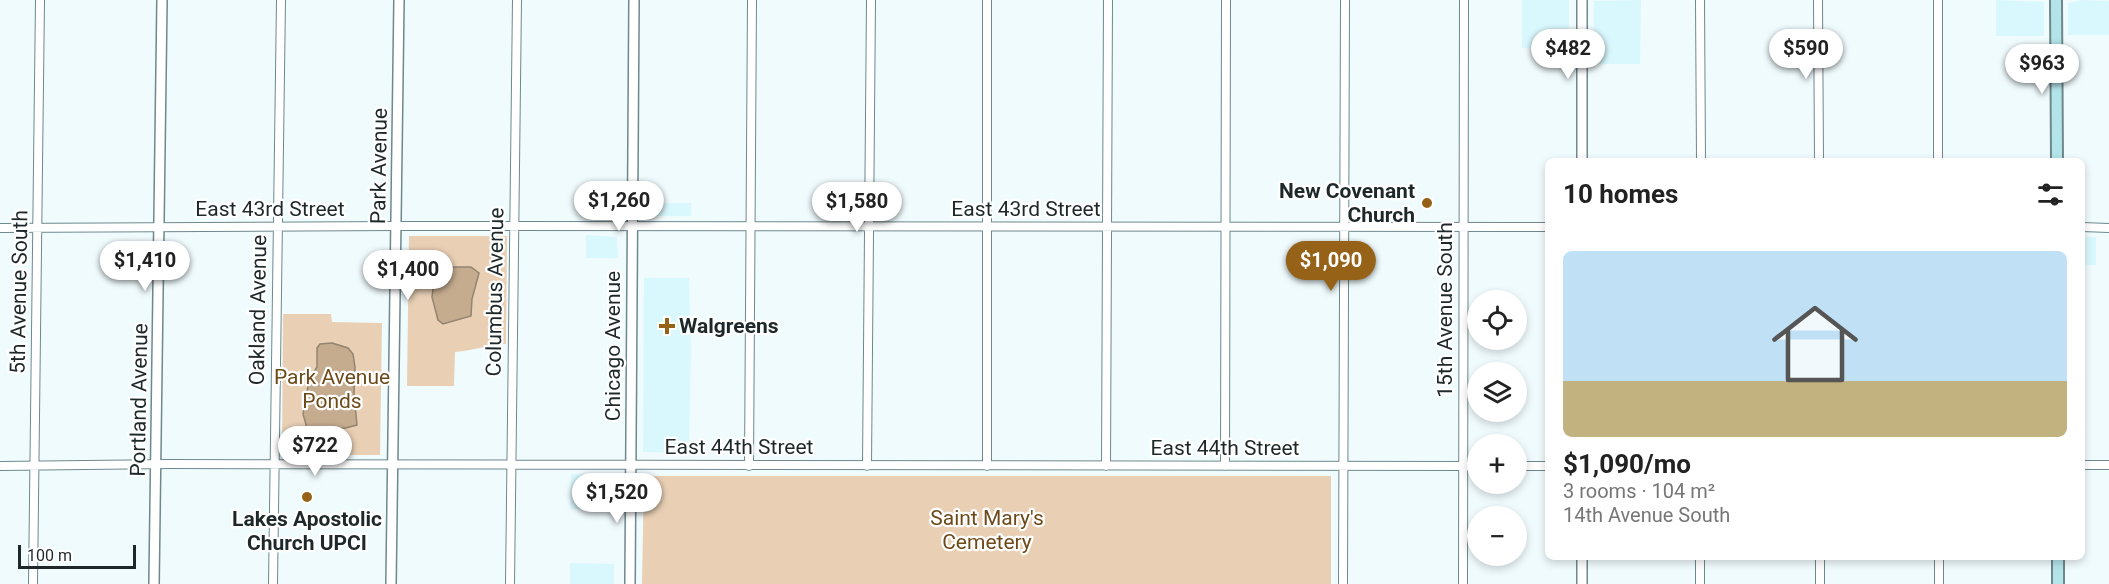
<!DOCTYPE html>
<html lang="en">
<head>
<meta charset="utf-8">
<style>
  :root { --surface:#fff; --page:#f6f6f6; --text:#222; --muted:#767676; --accent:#966217 }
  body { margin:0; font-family:Roboto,sans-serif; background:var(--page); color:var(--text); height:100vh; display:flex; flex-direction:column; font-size:22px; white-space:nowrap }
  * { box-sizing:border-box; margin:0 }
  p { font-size:20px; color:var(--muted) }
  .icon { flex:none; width:33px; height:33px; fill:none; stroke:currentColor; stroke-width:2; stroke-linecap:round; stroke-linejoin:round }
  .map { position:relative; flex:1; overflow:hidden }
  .drawer { position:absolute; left:1545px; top:158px; width:540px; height:402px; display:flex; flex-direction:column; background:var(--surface); border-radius:9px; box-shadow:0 3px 9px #0003 }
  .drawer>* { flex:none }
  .controls { position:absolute; left:1467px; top:290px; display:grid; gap:12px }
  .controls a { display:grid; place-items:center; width:60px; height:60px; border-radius:50%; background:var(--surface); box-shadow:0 3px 9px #0003; font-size:30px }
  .scale { position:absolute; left:18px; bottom:15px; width:118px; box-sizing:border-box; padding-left:6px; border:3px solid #1e282a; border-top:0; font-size:16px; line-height:21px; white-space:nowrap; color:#1e282a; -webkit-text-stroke:4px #fff; paint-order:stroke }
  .price { position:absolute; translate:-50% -51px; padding:0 14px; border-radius:21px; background:#fff; color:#222; font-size:20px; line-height:39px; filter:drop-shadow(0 2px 3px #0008) }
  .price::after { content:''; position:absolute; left:50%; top:36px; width:18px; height:14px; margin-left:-9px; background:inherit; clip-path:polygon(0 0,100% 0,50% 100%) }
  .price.on { background:var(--accent); color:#fff }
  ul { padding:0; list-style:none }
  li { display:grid; align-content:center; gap:12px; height:318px; padding:0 18px }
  li span { display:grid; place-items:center; height:186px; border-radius:9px; color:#555 }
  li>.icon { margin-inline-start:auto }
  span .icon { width:108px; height:108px; fill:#fffc; stroke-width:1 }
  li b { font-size:26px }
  h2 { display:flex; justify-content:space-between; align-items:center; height:72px; padding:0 18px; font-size:26px }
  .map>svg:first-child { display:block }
  .built { fill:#d9f8fd }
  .green { fill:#e9d0b5 }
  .water { fill:#c5ac8f; stroke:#938471; stroke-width:1.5 }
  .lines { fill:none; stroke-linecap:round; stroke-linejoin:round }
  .minor-casing { stroke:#6e888d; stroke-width:10 }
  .tertiary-casing { stroke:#6e888d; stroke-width:12 }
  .secondary-casing { stroke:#6e888d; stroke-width:14 }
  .minor { stroke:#fff; stroke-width:8 }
  .tertiary { stroke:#fff; stroke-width:9 }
  .secondary { stroke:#b3e4ea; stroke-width:10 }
  .poi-dot { fill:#966217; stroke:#fff; stroke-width:2 }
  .labels { text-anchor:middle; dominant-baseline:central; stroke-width:4.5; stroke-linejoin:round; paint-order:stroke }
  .street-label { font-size:21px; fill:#1e282a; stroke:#fff }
  .poi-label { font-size:21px; font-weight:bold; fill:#1e282a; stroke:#fff; text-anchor:end }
  .park-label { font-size:21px; fill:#6d4a1a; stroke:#fff }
</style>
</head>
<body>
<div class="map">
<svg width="2109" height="584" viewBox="0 0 2109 584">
  <rect width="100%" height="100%" fill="#f0fbfd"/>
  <path class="built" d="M1522,0H1569V47L1522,48Z
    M1641,0L1640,64H1593L1594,1Z
    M1996,0L2044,2V36H1996Z
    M2082,0L2109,1V35H2068V3Z
    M646,203H691V216H646Z
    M586,235L617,237L618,258H586Z
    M2082,237H2096V265H2082Z
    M644,278H689L691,351L689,453L643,452Z
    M571,474L617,475V510L570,509Z
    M570,563L614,564V584H570Z"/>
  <path class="green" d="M409,236H507L506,344C489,344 473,351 455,352L454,386H407Z
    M283,314H331L332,322L382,323L380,455H282Z
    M644,476H1331V584H642Z"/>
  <path class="water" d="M439,265L444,267H471L479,273L472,299L471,316L443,324L438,320L432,297L436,267Z
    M332,343L348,348L353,354L355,367L354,393L357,425C343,429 319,435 307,428L303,414L308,386L312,375L317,367V348L320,344Z"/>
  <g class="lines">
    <defs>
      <path id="minor" d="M1700,0L1701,160
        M1818,0L1819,160
        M1938,160V0
        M2082,227L2109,228
        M0,228L396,226L1548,227
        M2082,465H2109
        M0,466L171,464L1478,466
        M749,466L752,0
        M867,466L871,0
        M987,466V0
        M1106,466L1108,0
        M1225,466L1226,0
        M1516,466H1548
        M1939,556V584
        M33,584L40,0
        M273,584L281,0
        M510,584L517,0
        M1343,584L1345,0
        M1463,584L1464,0
        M1700,584V556
        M1820,584V556"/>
      <path id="tertiary" d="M1582,0V160
        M154,584L162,0
        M391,584L399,0
        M630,584L634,0
        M1582,584V556"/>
      <path id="secondary" d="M2056,0L2057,160
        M2058,556V584"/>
    </defs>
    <use href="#minor" class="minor-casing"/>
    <use href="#tertiary" class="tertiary-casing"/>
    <use href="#secondary" class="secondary-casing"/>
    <use href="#minor" class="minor"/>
    <use href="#tertiary" class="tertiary"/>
    <use href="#secondary" class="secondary"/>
  </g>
  <g class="poi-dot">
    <circle cx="1427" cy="203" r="6"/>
    <path d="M664 317h6v6h6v6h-6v6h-6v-6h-6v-6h6z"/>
    <circle cx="307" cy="497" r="6"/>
  </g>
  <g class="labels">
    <g class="street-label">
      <text transform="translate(379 166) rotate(-89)">Park Avenue</text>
      <text x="270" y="209">East 43rd Street</text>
      <text x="1026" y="209">East 43rd Street</text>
      <text transform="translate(19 292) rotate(-89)">5th Avenue South</text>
      <text transform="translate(495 292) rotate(-89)">Columbus Avenue</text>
      <text transform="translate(258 310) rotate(-89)">Oakland Avenue</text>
      <text transform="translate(1445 310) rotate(-90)">15th Avenue South</text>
      <text transform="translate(613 346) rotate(-90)">Chicago Avenue</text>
      <text transform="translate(139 400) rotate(-89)">Portland Avenue</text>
      <text x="739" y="447">East 44th Street</text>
      <text x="1225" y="448">East 44th Street</text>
    </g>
    <g class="poi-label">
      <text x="1415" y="191">New Covenant<tspan x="1415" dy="24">Church</tspan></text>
      <text x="679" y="326" text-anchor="start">Walgreens</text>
      <text x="307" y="519" text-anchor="middle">Lakes Apostolic<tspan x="307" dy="24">Church UPCI</tspan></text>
    </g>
    <g class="park-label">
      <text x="332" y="377">Park Avenue<tspan x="332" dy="24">Ponds</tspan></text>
      <text x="987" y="518">Saint Mary's<tspan x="987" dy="24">Cemetery</tspan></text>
    </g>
  </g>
</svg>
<div class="controls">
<a><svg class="icon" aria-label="locate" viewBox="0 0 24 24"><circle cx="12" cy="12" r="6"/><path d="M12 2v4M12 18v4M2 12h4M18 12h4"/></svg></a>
<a><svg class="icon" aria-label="layers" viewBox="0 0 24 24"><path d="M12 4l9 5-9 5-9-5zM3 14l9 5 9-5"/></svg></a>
<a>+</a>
<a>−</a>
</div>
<div class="scale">100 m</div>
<b class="price" style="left:1568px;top:80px">$482</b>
<b class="price" style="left:1806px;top:80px">$590</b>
<b class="price" style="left:2042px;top:95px">$963</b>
<b class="price" style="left:619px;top:232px">$1,260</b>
<b class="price" style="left:857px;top:233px">$1,580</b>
<b class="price" style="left:145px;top:292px">$1,410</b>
<b class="price on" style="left:1331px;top:292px">$1,090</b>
<b class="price" style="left:408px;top:301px">$1,400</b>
<b class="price" style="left:315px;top:477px">$722</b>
<b class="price" style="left:617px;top:524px">$1,520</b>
<section class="drawer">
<h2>10 homes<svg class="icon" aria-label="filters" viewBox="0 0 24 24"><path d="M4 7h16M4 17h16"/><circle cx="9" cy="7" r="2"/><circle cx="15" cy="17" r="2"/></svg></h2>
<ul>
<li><span style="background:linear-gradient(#bfe0f5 70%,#c2b280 0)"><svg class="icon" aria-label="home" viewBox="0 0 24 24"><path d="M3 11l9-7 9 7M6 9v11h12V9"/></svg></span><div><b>$1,090/mo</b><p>3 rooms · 104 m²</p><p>14th Avenue South</p></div></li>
</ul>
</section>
</div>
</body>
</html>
